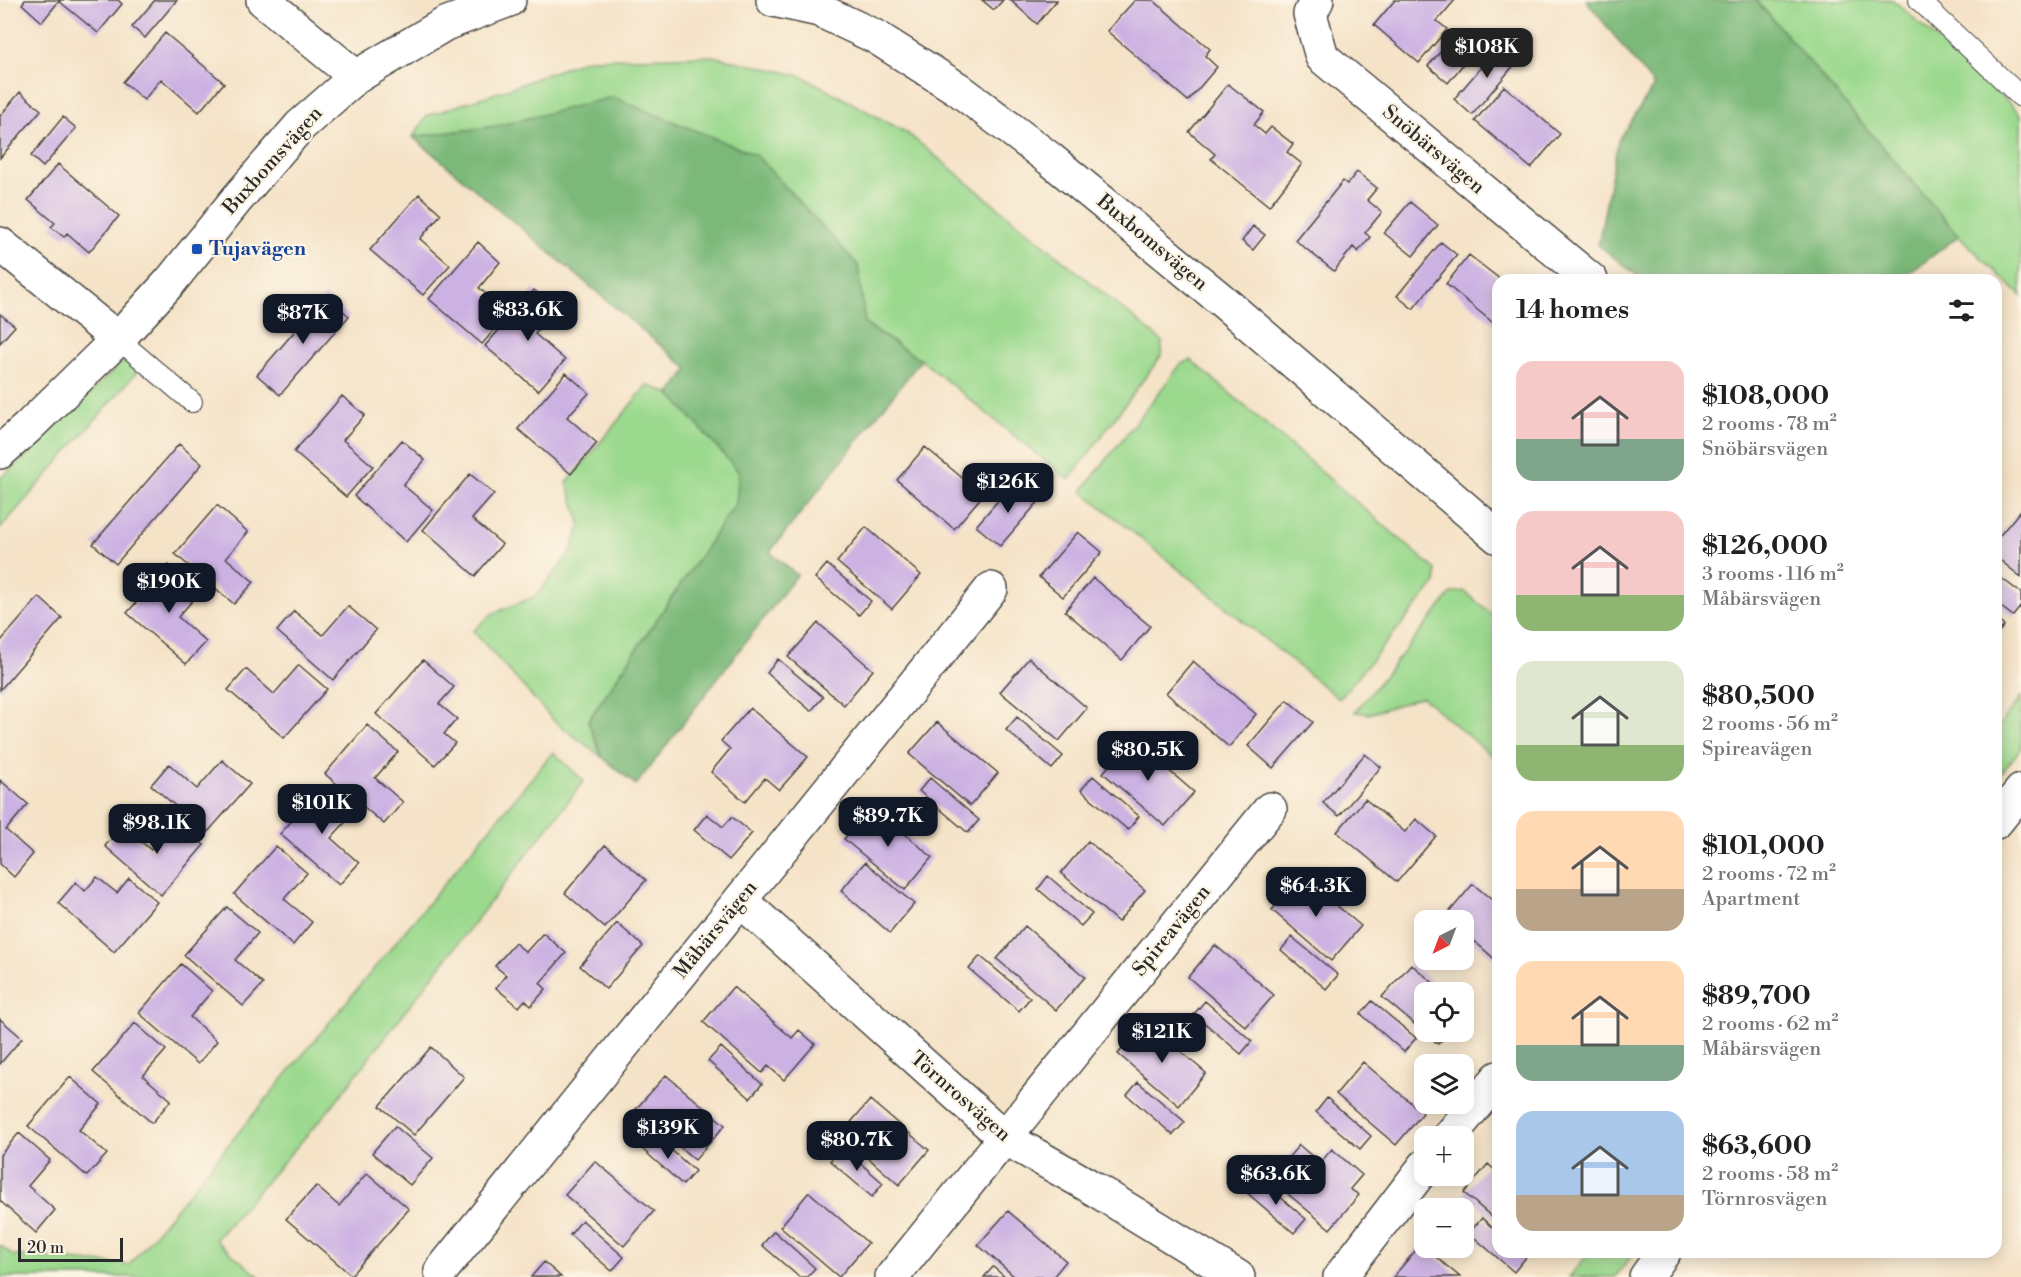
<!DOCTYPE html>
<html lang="en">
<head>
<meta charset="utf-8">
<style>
  :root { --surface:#fff; --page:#f6f6f6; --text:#202124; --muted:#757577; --accent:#111827 }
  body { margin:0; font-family:"Libre Bodoni",serif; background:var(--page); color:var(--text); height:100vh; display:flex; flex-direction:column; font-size:22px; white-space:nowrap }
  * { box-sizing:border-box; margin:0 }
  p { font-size:20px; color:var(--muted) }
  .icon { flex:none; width:33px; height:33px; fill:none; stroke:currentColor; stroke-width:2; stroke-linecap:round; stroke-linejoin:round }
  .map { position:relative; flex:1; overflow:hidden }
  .side { position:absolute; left:1492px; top:274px; width:510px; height:984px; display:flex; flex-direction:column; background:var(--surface); border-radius:18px; box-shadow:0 3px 15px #0003 }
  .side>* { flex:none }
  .needle { width:39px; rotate:222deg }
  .controls { position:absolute; left:1414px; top:910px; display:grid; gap:12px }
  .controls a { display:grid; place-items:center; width:60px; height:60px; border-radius:12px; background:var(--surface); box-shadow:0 3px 15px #0003; font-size:30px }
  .scale { position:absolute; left:18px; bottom:15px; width:105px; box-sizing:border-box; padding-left:6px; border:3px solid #2b2b2b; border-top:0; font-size:16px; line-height:21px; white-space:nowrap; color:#2b2b2b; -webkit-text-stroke:4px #fcf5e5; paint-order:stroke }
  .price { position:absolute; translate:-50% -51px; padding:0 14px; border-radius:12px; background:var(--accent); color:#fff; font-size:20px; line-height:39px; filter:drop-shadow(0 2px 3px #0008) }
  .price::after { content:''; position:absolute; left:50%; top:36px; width:18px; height:14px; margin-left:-9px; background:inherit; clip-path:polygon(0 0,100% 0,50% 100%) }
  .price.on { background:#222; color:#fff }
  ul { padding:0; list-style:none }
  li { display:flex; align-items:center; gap:18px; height:150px; padding:0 24px }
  li span { display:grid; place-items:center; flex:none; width:168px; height:120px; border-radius:18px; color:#555 }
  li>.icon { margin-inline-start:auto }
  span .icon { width:72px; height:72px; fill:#fffc; stroke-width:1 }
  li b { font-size:26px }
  h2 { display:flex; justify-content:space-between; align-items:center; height:72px; padding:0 24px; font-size:26px }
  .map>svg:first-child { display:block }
  .green { fill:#9bd98e; stroke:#63825c; stroke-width:1.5 }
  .forest { fill:#7cb979; stroke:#547252; stroke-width:1.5 }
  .building { fill:#ccb1e3 }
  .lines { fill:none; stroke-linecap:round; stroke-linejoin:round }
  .lane-casing { stroke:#494743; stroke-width:22 }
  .street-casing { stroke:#494743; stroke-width:36 }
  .lane { stroke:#fff; stroke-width:20 }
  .street { stroke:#fff; stroke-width:33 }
  .transit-dot { fill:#1a4fb4; stroke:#fcf5e5; stroke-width:2 }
  .labels { text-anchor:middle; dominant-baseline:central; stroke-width:4.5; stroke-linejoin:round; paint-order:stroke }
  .street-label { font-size:20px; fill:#2b2b2b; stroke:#fcf5e5 }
  .transit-label { font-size:20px; font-weight:bold; fill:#164399; stroke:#fcf5e5; text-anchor:start }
</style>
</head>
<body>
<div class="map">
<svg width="2021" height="1277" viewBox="0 0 2021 1277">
  <rect width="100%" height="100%" fill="#fcf5e5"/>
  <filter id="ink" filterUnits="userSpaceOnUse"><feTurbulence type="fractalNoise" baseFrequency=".0167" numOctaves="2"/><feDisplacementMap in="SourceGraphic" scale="12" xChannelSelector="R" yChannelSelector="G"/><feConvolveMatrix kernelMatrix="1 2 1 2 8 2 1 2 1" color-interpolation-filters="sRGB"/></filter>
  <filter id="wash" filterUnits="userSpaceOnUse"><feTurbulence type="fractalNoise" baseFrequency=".008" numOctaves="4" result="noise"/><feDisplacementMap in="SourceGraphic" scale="24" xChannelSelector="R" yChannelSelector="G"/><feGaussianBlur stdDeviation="1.35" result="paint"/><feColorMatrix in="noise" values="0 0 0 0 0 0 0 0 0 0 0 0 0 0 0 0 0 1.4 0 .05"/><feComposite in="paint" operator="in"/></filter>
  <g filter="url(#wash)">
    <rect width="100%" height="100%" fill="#f5e3c8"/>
    <path class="green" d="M1756,0H1893L2021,114V296L1959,236Z
      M712,56L802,76L907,133L1162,341L1161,356L1069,480L921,360L865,324L858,265L497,126L413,137L427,116L502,91L588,59Z
      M124,360L137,372L0,529V478L15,466Z
      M1191,360L1436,570V583L1339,699L1082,491L1181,364Z
      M647,385L670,394L739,472L736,503L588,720L602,757L554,721L473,631L492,614L536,596L570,553L581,525L567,483Z
      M1464,591L1498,619V761L1422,697L1369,714L1355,712L1452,593Z
      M2021,697V748L1997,779V728Z
      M553,752L584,781L328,1111L215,1240L260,1277H0V1245L12,1255L129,1265Z
      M1589,1253V1252L1634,1253L1615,1277H1569Z"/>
    <path class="forest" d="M1586,0H1756L1959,236L1900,280H1643L1598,245L1618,141L1654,86Z
      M612,97L756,155L858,265L865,324L921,360L770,552L797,575L636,785L602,757L588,721L736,503L739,472L670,394L688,369L413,137L497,126Z"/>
    <g id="blocks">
      <path class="building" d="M25,0H118L122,4L98,33L59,1L42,22L22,4Z
        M155,0H177L145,38L132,27Z
        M982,0H1003L994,10Z
        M1010,0H1057L1037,24Z
        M1135,0H1153L1210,49L1205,56L1217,67L1188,101L1107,31Z
        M1395,0H1455L1437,21L1447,29L1419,63L1374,25Z
        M165,33L224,83L199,112L161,79L144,100L123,82Z
        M1450,41L1469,57L1448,83L1428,66Z
        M1502,43L1520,58L1472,115L1454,99Z
        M1228,84L1264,112L1254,125L1265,134L1271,127L1293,144L1287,152L1302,164L1269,206L1211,159L1215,154L1189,132Z
        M1504,86L1560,134L1531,168L1475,121Z
        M20,92L41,110L0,158V116Z
        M63,117L76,128L43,167L31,156Z
        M58,164L119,216L89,252L67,233L64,237L51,227L55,223L28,200Z
        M1357,172L1377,188L1367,200L1382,212L1365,233L1370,237L1358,252L1353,247L1334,271L1295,240L1343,181L1347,184Z
        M419,194L441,214L420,239L450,265L423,295L370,250Z
        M1410,202L1438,225L1413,256L1384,233Z
        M1253,226L1265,235L1253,250L1242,241Z
        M478,242L500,262L479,288L509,313L482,344L429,299Z
        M1441,242L1457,255L1413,309L1397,296Z
        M1469,255L1501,280H1498V327L1446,284Z
        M534,290L557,309L535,334L565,360L538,391L485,346Z
        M325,296L349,316L280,395L257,375Z
        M0,314L15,326L0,343Z
        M566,373L589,393L567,417L597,443L571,474L518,429Z
        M342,396L365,415L343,440L373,466L346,497L294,452Z
        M402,440L425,460L403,485L433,510L406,542L354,496Z
        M179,444L202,464L116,564L93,544Z
        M925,447L983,495L954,529L897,480Z
        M470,474L494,494L472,519L502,544L475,576L423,530Z
        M1015,481L1039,501L1000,546L976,526Z
        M217,505L248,532L226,558L254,582L234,604L175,554Z
        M2021,510V577L1996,557V540Z
        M866,527L921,575L892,609L837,562Z
        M1078,532L1102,552L1063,597L1039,577Z
        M827,564L871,601L859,615L815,578Z
        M169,565L201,591L178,617L206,642L186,664L127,613Z
        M1996,574L2021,593V606L2013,616L1996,603Z
        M1093,578L1150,626L1122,660L1065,611Z
        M39,597L62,618L0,690V642Z
        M348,606L376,630L333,680L277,631L294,611L323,635Z
        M1996,619L2004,626L1996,635Z
        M818,623L873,670L844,705L788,657Z
        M1029,658L1087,708L1059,741L1000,692Z
        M778,659L823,697L811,711L767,673Z
        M423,660L454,687L439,704L457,719L444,734L455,743L435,765L376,714Z
        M1193,661L1256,714L1229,747L1166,693Z
        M299,665L327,689L284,738L228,690L246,669L274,694Z
        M1287,700L1313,722L1273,768L1248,746Z
        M750,708L808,757L779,790L765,778L745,802L711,772L730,749L721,741Z
        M1017,717L1063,756L1052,769L1006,730Z
        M937,722L998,773L970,806L909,754Z
        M367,725L398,752L375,778L403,802L384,824L325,774Z
        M1132,739L1194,792L1165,826L1103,773Z
        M1365,754L1381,767L1339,816L1323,803Z
        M222,760L250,784L207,833L151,785L169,764L197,789Z
        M1093,776L1139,816L1128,830L1081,790Z
        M930,778L979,820L968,833L919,791Z
        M0,780L28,804L6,830L33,854L14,877L0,864Z
        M323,786L354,813L331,838L359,863L339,885L280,834Z
        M1365,799L1405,832L1416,819L1436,836L1397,882L1337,832Z
        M872,806L932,857L905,890L844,839Z
        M707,814L723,827L732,817L752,833L729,860L694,830Z
        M176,821L204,845L161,895L105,846L123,826L151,850Z
        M1088,841L1145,890L1118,922L1061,873Z
        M605,845L646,880L605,928L565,893Z
        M276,846L307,873L284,899L312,922L293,945L234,894Z
        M865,862L914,904L890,933L841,891Z
        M1301,875L1361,926L1331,961L1272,910Z
        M1048,876L1092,914L1081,926L1038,889Z
        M97,877L117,893L129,878L157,902L114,952L58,903L76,882L85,891Z
        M1473,884L1498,905V962L1464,932V921H1451L1445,917Z
        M227,907L258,933L235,960L263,984L243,1006L184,955Z
        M617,923L643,946L606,989L580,966Z
        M1025,926L1085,977L1056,1010L997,959Z
        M543,933L566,953L540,983L546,989L531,1006L525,1000L519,1007L496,988L506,975L495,966L515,943L526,952Z
        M1292,937L1338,975L1326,989L1281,950Z
        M1215,945L1274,995L1246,1027L1188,977Z
        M980,956L1030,998L1019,1011L969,969Z
        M181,964L212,991L190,1017L217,1041L198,1064L139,1013Z
        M1411,964L1445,993H1425V1032H1449L1438,1044L1382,997Z
        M733,987L792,1038L799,1030L815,1044L784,1080L768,1066L762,1073L703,1022Z
        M1205,1001L1252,1041L1241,1054L1194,1014Z
        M1372,1001L1416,1038L1404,1052L1361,1014Z
        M0,1019L22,1038L0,1064Z
        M1146,1022L1206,1073L1179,1106L1118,1054Z
        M135,1023L166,1050L143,1076L171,1100L152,1123L93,1072Z
        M431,1047L464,1077L414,1135L380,1106Z
        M721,1047L762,1084L750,1098L708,1061Z
        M1363,1062L1423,1113L1396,1145L1336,1094Z
        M666,1075L725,1125L695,1160L636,1109Z
        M70,1077L101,1104L79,1130L107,1154L87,1176L28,1126Z
        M1138,1082L1185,1122L1173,1135L1127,1095Z
        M1327,1098L1371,1136L1360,1149L1316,1112Z
        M870,1100L929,1150L899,1185L841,1134Z
        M395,1126L433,1158L410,1185L372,1153Z
        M19,1133L50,1160L28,1186L55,1210L36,1233L0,1201V1155Z
        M653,1134L695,1171L683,1185L641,1148Z
        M1299,1145L1320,1163L1332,1149L1362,1175L1350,1189L1359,1195L1330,1229L1270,1179Z
        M842,1147L883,1183L872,1197L830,1161Z
        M595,1161L654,1211L624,1246L565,1195Z
        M1488,1164L1498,1173V1222L1464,1193Z
        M367,1173L409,1209L351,1275L286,1219L316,1186L339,1206Z
        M1258,1178L1306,1219L1294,1233L1246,1192Z
        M809,1192L868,1243L839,1277L780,1227Z
        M1008,1211L1066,1261L1053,1277H1015L978,1245Z
        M1482,1218L1498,1233V1252H1522L1527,1256L1514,1272L1469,1233Z
        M582,1220L624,1257L612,1271L570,1235Z
        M774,1231L815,1268L807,1277H799L762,1245Z
        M1421,1244L1425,1248L1460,1277H1393Z
        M544,1262L561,1277H531Z
        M993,1267L1005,1277H984Z"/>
    </g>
  </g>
  <g filter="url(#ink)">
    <use href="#blocks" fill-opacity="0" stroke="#494743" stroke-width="1.5"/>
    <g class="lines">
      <defs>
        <path id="lane" d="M1919,0L2021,97
          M118,339L192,402"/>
        <path id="street" d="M263,0L356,77
          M773,0L819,10L876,37L958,89L1050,159L1219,298L1498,537
          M1317,0L1310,14L1322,57L1591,280
          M0,244L118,339
          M0,452L27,428L118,339L170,282L237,199L300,126L356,77L445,24L509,0
          M1996,822L2021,791
          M740,900L1005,1138L1086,1184L1238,1277
          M1449,1137L1498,1078
          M441,1271L991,589
          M892,1277L1270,809
          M1340,1277L1425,1166
          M1646,1277L1664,1252"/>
      </defs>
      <use href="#lane" class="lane-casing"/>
      <use href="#street" class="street-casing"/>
      <use href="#lane" class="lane"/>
      <use href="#street" class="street"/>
    </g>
  </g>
  <rect class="transit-dot" x="191" y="243" width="12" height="12" rx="3"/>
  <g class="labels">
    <g class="street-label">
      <text transform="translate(1433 150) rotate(40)">Snöbärsvägen</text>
      <text transform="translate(273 161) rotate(-48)">Buxbomsvägen</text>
      <text transform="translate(1152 243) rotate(40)">Buxbomsvägen</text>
      <text transform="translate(716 930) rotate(-51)">Måbärsvägen</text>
      <text transform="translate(1172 931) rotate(-51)">Spireavägen</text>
      <text transform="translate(960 1097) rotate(41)">Törnrosvägen</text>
    </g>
    <g class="transit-label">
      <text x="209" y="249">Tujavägen</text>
    </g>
  </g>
</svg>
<div class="controls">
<a><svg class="needle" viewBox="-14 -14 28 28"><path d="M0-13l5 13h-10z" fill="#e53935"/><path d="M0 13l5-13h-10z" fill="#757577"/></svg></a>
<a><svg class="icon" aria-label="locate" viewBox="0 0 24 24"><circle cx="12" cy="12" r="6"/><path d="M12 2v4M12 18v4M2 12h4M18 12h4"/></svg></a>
<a><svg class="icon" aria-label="layers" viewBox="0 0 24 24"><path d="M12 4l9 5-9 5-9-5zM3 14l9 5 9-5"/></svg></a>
<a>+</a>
<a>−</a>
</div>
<div class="scale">20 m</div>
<b class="price on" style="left:1487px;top:79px">$108K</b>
<b class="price" style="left:528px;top:342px">$83.6K</b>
<b class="price" style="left:303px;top:345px">$87K</b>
<b class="price" style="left:1008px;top:514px">$126K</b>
<b class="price" style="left:169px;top:614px">$190K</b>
<b class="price" style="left:1148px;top:782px">$80.5K</b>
<b class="price" style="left:322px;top:835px">$101K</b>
<b class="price" style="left:888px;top:848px">$89.7K</b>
<b class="price" style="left:157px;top:855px">$98.1K</b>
<b class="price" style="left:1316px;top:918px">$64.3K</b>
<b class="price" style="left:1162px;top:1064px">$121K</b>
<b class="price" style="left:668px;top:1160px">$139K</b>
<b class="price" style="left:857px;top:1172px">$80.7K</b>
<b class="price" style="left:1276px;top:1206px">$63.6K</b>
<section class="side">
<h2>14 homes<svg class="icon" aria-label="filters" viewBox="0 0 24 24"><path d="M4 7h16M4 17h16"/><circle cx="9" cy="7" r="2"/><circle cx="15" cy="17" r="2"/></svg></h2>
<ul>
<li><span style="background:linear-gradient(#f6c9c9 65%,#7fa58c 0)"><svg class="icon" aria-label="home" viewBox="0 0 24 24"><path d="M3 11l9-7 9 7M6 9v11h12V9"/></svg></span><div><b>$108,000</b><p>2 rooms · 78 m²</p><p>Snöbärsvägen</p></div></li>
<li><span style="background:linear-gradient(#f6c9c9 70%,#8fb573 0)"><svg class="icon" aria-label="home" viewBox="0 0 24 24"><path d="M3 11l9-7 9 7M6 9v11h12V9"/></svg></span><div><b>$126,000</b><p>3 rooms · 116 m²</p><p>Måbärsvägen</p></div></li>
<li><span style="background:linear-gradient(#dfe7d0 70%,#8fb573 0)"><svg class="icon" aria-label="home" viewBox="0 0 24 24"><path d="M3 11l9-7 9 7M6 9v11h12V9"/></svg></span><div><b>$80,500</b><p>2 rooms · 56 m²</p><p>Spireavägen</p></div></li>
<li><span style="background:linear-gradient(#ffd9b3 65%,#b9a48a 0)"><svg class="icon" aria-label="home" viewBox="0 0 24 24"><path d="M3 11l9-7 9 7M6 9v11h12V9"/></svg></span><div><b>$101,000</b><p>2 rooms · 72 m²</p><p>Apartment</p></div></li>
<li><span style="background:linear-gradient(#ffd9b3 70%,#7fa58c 0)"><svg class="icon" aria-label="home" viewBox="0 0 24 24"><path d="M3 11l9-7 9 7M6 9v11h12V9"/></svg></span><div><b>$89,700</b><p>2 rooms · 62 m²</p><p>Måbärsvägen</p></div></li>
<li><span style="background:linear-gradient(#a9c7e8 70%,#b9a48a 0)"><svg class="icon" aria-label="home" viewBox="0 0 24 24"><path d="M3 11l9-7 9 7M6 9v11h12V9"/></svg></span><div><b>$63,600</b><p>2 rooms · 58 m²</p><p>Törnrosvägen</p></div></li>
</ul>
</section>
</div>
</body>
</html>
